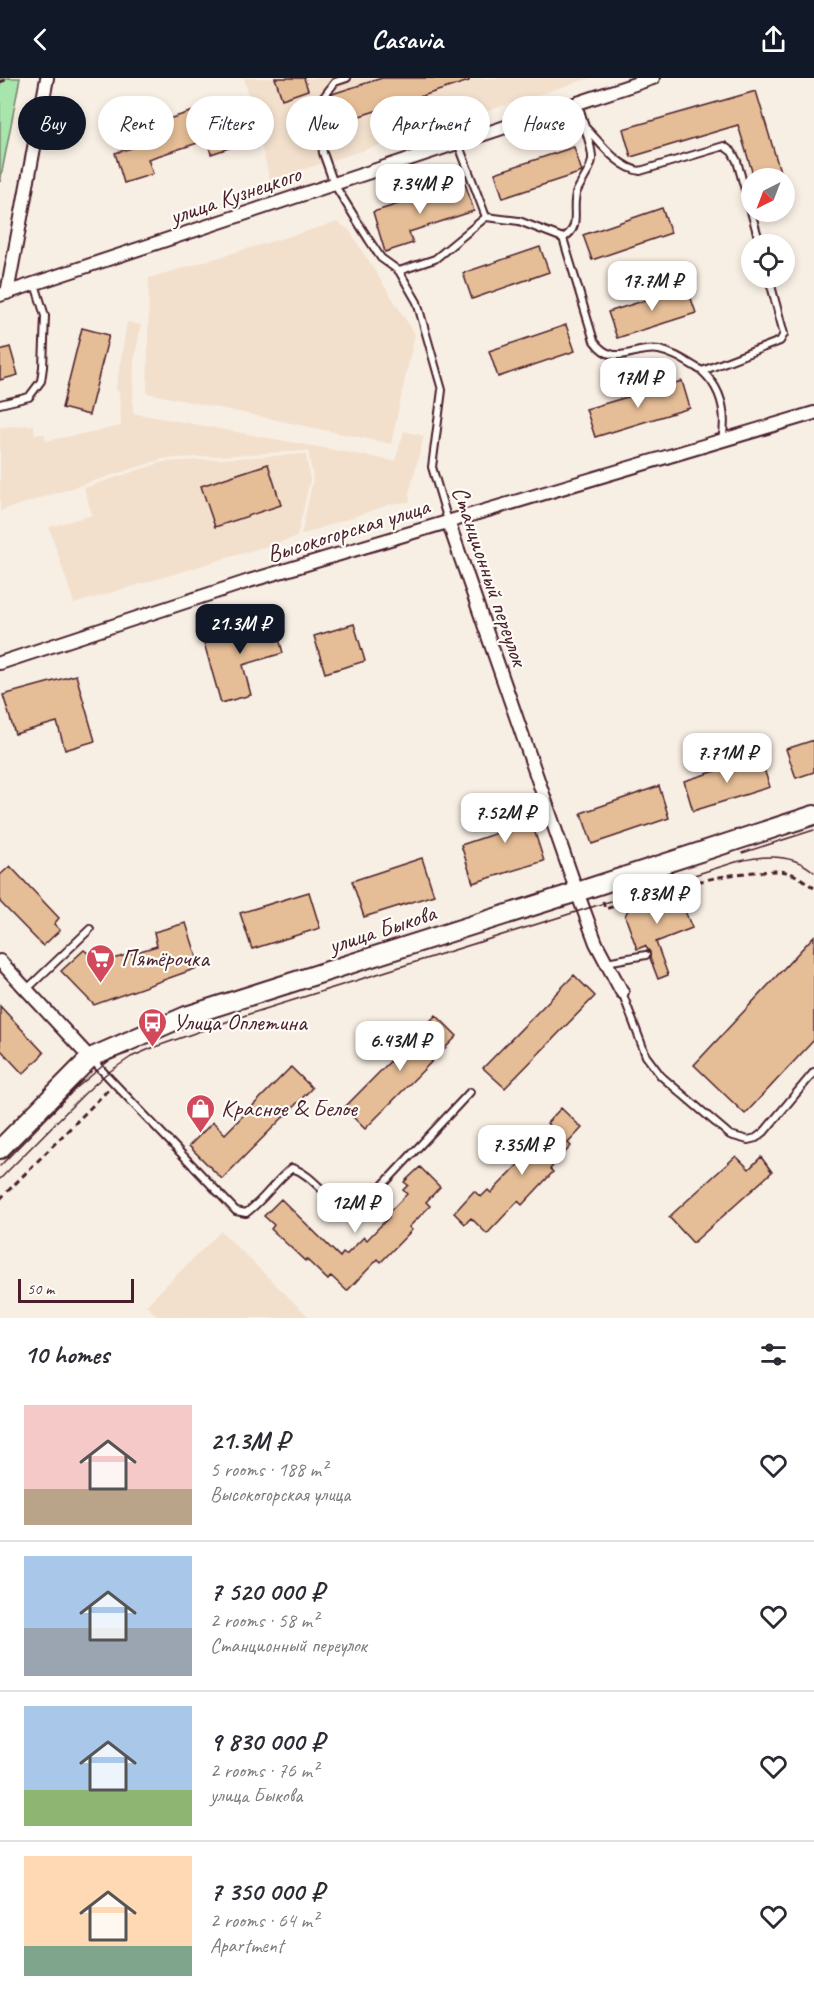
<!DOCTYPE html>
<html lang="en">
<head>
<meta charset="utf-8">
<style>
  :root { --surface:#fff; --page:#f7f7f7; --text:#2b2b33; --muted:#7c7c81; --line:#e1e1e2; --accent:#111827 }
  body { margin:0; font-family:Caveat,sans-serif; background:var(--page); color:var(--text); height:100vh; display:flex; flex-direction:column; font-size:22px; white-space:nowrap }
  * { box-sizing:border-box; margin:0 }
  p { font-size:20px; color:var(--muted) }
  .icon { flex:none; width:33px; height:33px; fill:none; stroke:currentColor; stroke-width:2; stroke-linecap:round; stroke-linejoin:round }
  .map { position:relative; height:1240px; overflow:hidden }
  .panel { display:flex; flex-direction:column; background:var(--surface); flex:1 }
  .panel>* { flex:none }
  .top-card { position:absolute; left:18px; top:18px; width:778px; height:54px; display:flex; gap:12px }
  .needle { width:39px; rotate:222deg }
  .buttons { position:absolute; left:741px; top:90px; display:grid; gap:12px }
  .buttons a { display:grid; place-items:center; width:54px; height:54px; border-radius:50%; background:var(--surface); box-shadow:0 3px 9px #0003; font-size:30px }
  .scale { position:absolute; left:18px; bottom:15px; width:116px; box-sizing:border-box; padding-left:6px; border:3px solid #4a1f2b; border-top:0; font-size:16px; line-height:21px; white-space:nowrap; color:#4a1f2b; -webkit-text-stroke:4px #fdfcf7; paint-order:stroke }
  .price { position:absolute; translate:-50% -51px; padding:0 14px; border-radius:12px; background:#fff; color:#222; font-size:20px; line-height:39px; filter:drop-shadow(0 2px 3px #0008) }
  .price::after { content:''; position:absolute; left:50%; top:36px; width:18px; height:14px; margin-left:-9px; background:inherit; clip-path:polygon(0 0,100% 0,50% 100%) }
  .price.on { background:var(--accent); color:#fff }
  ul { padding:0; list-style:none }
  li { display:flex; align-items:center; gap:18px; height:150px; padding:0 24px }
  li+li { border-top:2px solid var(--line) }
  li span { display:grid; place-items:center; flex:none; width:168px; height:120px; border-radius:0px; color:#555 }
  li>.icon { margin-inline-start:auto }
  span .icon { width:72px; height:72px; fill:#fffc; stroke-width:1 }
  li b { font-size:26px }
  h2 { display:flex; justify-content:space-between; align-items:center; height:72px; padding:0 24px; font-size:26px }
  .tag { padding:0 21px; border-radius:27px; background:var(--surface); box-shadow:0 3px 9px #0003; font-size:21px; line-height:54px }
  .tag.on { background:var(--accent); color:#fff }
  header { display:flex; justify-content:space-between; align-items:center; height:78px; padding:0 24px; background:var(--accent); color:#fff; font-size:27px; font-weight:700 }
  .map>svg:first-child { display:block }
  .built { fill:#f2e0cd }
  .green { fill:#a7e5ac; stroke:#78826c; stroke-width:1.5 }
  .building { fill:#e5bd96; stroke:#4a1f2b; stroke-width:1.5 }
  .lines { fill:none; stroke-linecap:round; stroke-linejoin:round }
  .lane-casing { stroke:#4a1f2b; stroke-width:10 }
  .street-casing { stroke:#4a1f2b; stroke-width:16 }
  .secondary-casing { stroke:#4a1f2b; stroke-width:22 }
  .path { stroke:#4a1f2b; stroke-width:3; stroke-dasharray:6 4.5; stroke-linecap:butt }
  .lane { stroke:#fdfcf7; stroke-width:6 }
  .street { stroke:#fdfcf7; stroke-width:12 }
  .secondary { stroke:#fdfcf7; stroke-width:18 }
  .tram { stroke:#4a1f2b; stroke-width:1.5 }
  .labels { text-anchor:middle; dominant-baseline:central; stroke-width:4.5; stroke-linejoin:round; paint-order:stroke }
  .street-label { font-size:24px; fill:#4a1f2b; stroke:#fdfcf7 }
  .poi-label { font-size:24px; fill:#4a1f2b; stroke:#fdfcf7; text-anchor:start }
</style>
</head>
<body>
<header><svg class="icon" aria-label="back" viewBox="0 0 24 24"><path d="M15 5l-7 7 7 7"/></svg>Casavia<svg class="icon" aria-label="share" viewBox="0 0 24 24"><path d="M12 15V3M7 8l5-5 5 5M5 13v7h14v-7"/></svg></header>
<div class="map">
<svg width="814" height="1240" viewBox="0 0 814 1240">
  <rect width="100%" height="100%" fill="#f8efe4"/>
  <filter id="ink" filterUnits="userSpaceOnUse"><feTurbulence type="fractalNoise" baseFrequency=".0167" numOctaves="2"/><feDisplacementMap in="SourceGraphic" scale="12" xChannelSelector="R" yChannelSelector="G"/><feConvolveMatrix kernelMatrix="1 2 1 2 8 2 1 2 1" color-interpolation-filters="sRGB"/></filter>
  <g filter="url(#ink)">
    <path class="built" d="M244,0H591L270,102Z
      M337,144L349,152L415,256L391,366L147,315L149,200Z
      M127,244L141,247L134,284L133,335L395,383L404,353L424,358L409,416L410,424L391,426L301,457L313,401L308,373L163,381L0,433V349L34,347L35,356H45L46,363L121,348L119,315L116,311Z
      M306,376L310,402L297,459L74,526L49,449L92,437L84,410L163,384Z
      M221,1153L310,1240H159L146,1227Z"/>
    <path class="green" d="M0,0H20L0,104Z"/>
    <path class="building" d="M275,0H304L308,12L282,21Z
      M382,0H469V3L341,44L332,16Z
      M756,13L782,100H754L738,47L631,79L623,51Z
      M197,32L201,47L229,39L238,67L211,76L207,62L148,81L153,96L124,105L115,75L138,68L133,52Z
      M574,69L582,94L503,120L495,95Z
      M465,105L474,133L409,154L413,165L385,174L373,134Z
      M662,130L671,155L592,182L583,157Z
      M540,169L549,194L472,221L463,195Z
      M687,209L696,235L617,260L608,234Z
      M566,247L575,273L498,299L489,273Z
      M82,250L109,257L89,337L62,330Z
      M10,269L18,297L0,302V272Z
      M682,303L690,330L595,359L586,331Z
      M268,386L281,427L215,449L201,408Z
      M273,538L283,575L243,587L251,617L221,625L202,558Z
      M354,546L365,583L325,595L314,558Z
      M76,597L95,663L65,672L57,644L15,656L3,617Z
      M814,662V694L796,700L786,671Z
      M760,679L770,709L693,733L684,703Z
      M659,708L669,740L592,766L581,735Z
      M523,717L544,783L473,805L461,767L503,753L494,726Z
      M422,780L434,817L364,839L352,803Z
      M10,788L59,840L54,846L60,852L43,868L0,824V797Z
      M676,811L692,850L656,864L668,897L658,901L650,880V874L645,868L637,871L625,838L629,830L633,827Z
      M309,814L320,850L252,871L240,835Z
      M186,845L200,889L94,927L61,893L84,872L100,885L157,868L154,854Z
      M814,858V962L745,1036L694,987Z
      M574,897L595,918L505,1010L483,990Z
      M0,928L44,975L23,996L0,971Z
      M436,937L457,958L365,1051L344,1030Z
      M291,989L312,1010L222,1101L189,1068L213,1044L225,1056Z
      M561,1030L582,1050L568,1065L571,1068L550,1091L553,1094L522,1127L518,1123L487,1156L471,1140L465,1146L454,1135L474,1113L481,1119L488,1112L491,1115L548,1055L545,1052L550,1048L547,1045Z
      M736,1078L749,1091L761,1079L772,1094L693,1165L669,1139Z
      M420,1089L440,1109L426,1124L430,1128L409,1149L412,1152L381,1184L378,1181L347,1213L331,1198L328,1202L306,1181L305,1183L271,1151L274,1147L264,1138L281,1121L340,1179L343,1175L346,1177L364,1159L367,1162L389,1139L387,1136L407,1116L403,1112L408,1107L404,1104Z"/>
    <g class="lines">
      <defs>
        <path id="lane" d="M347,0L335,4L323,20L319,43L323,75L334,106L369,162L381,180L399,193L417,224L442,312L432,389L448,443
          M578,25L585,49
          M458,65L486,139
          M563,160C583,149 570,130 577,113C582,102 590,94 592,82C593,72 587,59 585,49C600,64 618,90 640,93L724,68L732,74L737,83L760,166
          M563,160L594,263C614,291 632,268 659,272C675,275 688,285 702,293L780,263L784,256L769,200
          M399,193L435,181L486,139L519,143L563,160
          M702,293C723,312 727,336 722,363
          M0,326L29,319L41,303L43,289L45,238L35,206
          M606,884L646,877
          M26,912L90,851
          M622,914L646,978L661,998L730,1057L748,1062L756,1060L764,1054L814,994
          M93,983L236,1133L246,1135C264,1122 275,1103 292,1090C317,1098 329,1129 356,1132L367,1124L470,1014"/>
        <path id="street" d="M7,215L47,0
          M0,217L653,0
          M448,443L577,814L596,865L622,914
          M0,585L249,503L814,335
          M0,883L90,980"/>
        <path id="secondary" d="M0,1071L90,980L186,938L577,814L814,737"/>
      </defs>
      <use href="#lane" class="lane-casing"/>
      <use href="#street" class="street-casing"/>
      <use href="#secondary" class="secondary-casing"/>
      <path class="path" d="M0,4L10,0
        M603,823L605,831C654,816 702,799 754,794C764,794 776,792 786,794C796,796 806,804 814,810
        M0,1121L108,1012"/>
      <use href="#lane" class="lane"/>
      <use href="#street" class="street"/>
      <use href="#secondary" class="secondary"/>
      <path class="tram" d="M742,775L814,752
        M0,1088L74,1012L111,981L129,975
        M0,1101L84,1016L106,996L131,979L152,970L249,936L736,784C762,777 793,775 814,794"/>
    </g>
  </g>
  <defs>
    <symbol id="supermarket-pin" viewBox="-11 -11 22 30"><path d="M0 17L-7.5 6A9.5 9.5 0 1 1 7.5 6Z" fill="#d1495b" stroke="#fdfcf7"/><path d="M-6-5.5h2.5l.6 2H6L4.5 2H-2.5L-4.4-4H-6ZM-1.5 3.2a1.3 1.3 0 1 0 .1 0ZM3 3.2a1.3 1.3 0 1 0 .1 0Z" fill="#fff"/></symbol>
    <symbol id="bus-pin" viewBox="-11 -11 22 30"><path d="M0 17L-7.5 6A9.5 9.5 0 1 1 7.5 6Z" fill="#d1495b" stroke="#fdfcf7"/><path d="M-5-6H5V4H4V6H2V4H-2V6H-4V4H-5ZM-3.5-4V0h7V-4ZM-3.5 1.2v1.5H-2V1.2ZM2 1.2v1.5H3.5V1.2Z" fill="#fff"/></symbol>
    <symbol id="shop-pin" viewBox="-11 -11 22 30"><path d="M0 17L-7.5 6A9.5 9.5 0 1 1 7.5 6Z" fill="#d1495b" stroke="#fdfcf7"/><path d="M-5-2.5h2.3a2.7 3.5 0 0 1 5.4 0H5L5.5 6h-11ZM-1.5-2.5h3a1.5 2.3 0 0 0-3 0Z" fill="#fff"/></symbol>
  </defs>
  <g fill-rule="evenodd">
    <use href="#supermarket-pin" x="84" y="864" width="33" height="45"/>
    <use href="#bus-pin" x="136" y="928" width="33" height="45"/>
    <use href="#shop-pin" x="184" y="1014" width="33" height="45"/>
  </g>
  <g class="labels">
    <g class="street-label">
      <text transform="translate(235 117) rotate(-19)">улица Кузнецкого</text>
      <text transform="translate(348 452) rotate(-17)">Высокогорская улица</text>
      <text transform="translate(490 498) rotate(71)">Станционный переулок</text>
      <text transform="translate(382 851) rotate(-18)">улица Быкова</text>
    </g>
    <g class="poi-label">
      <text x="121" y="880">Пятёрочка</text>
      <text x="173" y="944">Улица Оплетина</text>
      <text x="221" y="1030">Красное &amp; Белое</text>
    </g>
  </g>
</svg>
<div class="buttons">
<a><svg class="needle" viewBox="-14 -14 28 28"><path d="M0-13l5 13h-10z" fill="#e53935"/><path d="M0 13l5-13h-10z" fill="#7c7c81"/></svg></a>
<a><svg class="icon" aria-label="locate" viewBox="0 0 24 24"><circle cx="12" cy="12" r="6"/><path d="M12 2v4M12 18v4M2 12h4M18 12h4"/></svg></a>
</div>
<div class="scale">50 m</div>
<b class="price" style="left:420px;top:137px">7.34M ₽</b>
<b class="price" style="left:652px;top:234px">17.7M ₽</b>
<b class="price" style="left:638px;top:331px">17M ₽</b>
<b class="price on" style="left:240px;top:577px">21.3M ₽</b>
<b class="price" style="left:727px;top:706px">7.71M ₽</b>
<b class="price" style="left:505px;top:766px">7.52M ₽</b>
<b class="price" style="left:657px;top:847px">9.83M ₽</b>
<b class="price" style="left:400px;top:994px">6.43M ₽</b>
<b class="price" style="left:522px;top:1098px">7.35M ₽</b>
<b class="price" style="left:355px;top:1156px">12M ₽</b>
<div class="top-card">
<a class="tag on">Buy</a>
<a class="tag">Rent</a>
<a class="tag">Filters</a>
<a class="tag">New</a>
<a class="tag">Apartment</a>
<a class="tag">House</a>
</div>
</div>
<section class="panel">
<h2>10 homes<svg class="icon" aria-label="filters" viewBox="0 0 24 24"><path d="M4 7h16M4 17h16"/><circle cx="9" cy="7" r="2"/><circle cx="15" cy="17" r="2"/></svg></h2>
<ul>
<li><span style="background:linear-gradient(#f6c9c9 70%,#b9a48a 0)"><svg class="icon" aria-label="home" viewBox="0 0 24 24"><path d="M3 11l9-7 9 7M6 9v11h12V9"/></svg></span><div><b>21.3M ₽</b><p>5 rooms · 188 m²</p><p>Высокогорская улица</p></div><svg class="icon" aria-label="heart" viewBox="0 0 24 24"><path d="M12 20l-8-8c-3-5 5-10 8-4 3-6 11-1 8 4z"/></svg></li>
<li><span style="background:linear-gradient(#a9c7e8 60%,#9aa5b1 0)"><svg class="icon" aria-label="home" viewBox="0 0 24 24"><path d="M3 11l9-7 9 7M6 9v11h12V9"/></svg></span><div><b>7 520 000 ₽</b><p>2 rooms · 58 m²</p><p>Станционный переулок</p></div><svg class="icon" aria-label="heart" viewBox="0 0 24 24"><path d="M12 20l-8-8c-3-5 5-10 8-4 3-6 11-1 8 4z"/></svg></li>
<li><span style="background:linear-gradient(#a9c7e8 70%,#8fb573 0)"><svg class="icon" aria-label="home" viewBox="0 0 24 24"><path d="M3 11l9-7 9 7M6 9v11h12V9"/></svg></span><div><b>9 830 000 ₽</b><p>2 rooms · 76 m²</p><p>улица Быкова</p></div><svg class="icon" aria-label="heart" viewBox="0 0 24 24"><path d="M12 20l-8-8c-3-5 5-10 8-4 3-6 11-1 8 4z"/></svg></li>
<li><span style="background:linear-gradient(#ffd9b3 75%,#7fa58c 0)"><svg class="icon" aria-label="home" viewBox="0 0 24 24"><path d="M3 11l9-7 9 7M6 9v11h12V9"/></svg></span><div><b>7 350 000 ₽</b><p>2 rooms · 64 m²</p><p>Apartment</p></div><svg class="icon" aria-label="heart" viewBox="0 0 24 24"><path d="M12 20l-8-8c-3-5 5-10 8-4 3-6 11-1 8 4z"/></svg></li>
</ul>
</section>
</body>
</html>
